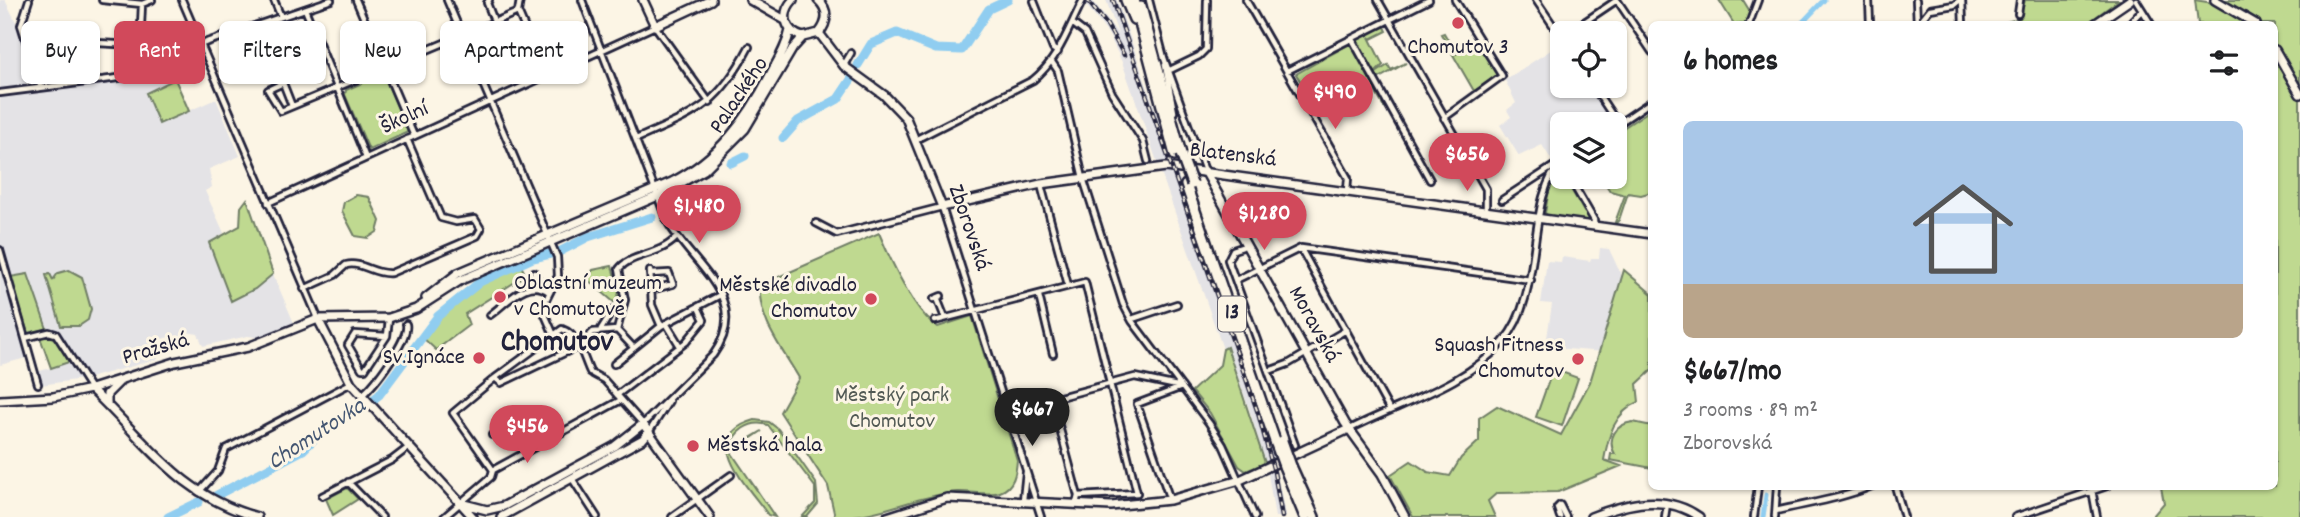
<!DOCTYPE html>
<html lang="en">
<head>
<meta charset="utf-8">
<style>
  :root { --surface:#fff; --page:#f6f6f6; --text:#202124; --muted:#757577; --line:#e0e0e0; --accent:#d1495b }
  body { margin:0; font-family:Dekko,sans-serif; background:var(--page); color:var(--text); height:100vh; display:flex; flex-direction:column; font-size:26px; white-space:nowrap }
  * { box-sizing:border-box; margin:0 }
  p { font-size:23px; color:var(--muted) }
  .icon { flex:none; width:38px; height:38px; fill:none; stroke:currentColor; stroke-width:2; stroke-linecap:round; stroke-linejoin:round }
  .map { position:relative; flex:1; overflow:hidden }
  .side { position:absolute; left:1648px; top:21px; width:630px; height:469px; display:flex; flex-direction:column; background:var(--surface); border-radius:10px; box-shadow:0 2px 5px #0004 }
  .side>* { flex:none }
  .top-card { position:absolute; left:21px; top:21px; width:665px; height:63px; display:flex; gap:14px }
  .tools { position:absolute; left:1550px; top:21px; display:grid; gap:14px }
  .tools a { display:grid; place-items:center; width:77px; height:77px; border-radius:10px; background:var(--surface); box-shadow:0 2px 5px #0004; font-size:35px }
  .price { position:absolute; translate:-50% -60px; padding:0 16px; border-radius:24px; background:var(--accent); color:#fff; font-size:23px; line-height:46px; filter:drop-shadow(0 2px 4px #0008) }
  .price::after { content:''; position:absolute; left:50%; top:42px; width:21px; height:16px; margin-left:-10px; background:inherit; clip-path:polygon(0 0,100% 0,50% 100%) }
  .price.active { background:#222; color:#fff }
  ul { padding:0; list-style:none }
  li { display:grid; align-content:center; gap:14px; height:371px; padding:0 35px }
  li+li { border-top:2px solid var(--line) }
  li span { display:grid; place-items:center; height:217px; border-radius:10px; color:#555 }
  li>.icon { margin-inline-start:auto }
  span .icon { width:126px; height:126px; fill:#fffc; stroke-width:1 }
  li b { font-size:30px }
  h2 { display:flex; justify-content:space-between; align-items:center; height:84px; padding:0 35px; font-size:30px }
  .tag { padding:0 24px; border-radius:10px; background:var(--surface); box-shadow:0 2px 5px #0004; font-size:24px; line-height:63px }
  .tag.active { background:var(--accent); color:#fff }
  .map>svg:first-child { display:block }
  .built { fill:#e4e3e6 }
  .green { fill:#bfd990; stroke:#707e66; stroke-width:2 }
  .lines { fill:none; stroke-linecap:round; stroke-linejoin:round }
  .canal { stroke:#90cdf0; stroke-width:5 }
  .river { stroke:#90cdf0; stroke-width:9 }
  .street-casing { stroke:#22223b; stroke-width:10 }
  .secondary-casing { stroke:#22223b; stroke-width:12 }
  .highway-casing { stroke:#22223b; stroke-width:14 }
  .street { stroke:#fcf5e5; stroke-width:4.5 }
  .secondary { stroke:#fcf5e5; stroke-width:7 }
  .highway { stroke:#fcf5e5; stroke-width:9 }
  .rail-casing { stroke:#22223b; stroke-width:4.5 }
  .rail { stroke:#fcf5e5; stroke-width:2; stroke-dasharray:5; stroke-linecap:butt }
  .highway-bridge-casing { stroke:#22223b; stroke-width:14; stroke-linecap:butt }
  .highway-bridge { stroke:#fcf5e5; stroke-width:9 }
  .poi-dot { fill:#d1495b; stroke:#fcf5e5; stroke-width:2.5 }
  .labels { text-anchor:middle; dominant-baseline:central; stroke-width:6; stroke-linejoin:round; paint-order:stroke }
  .shield { fill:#fcf5e5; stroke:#63616e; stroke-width:2 }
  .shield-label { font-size:21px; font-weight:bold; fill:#22223b }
  .poi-label { font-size:23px; fill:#22223b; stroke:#fcf5e5; text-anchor:end }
  .street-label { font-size:23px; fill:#22223b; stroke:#fcf5e5 }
  .park-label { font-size:23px; fill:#515954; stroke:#fcf5e5 }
  .water-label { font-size:24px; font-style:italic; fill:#435571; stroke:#fcf5e5 }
  .district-label { font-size:30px; font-weight:bold; fill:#22223b; stroke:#fcf5e5 }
</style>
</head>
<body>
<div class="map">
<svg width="2300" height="517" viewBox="0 0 2300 517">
  <rect width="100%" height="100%" fill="#fcf5e5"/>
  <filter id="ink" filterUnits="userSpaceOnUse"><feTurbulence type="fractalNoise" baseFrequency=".0143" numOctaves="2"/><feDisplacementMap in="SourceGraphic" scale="14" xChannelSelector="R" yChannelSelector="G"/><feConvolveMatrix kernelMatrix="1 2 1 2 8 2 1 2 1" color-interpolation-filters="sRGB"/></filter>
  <g filter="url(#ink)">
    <path class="built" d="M0,0H5L18,26L35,82L0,89Z
      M1082,0H1092L1118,34L1106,0H1117L1268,433L1286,517H1275L1268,474L1251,415L1228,348L1223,349L1122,62L1109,35Z
      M1560,44L1563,48V86H1587L1610,120L1608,124H1563V156L1553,162L1542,145L1519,156L1500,125L1511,117L1507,110L1516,103L1505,80Z
      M195,52L203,66L146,94L159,124L216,99L240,156L209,169L212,187L205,191L224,233L209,244L231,300L255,289L273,274L294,323L264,338L248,336L203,346L198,334L186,332V340L182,341L173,336L154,341L158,359L89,378L57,329H47L28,275L10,277L0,244V96L44,87L127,80Z
      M1600,248L1609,249L1640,315L1604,352L1554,348L1547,338L1552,304L1541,303L1547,261L1561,262L1562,257L1590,261L1591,258H1599Z
      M0,269L26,358L0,365Z
      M69,362L82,379L41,385L37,372Z"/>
    <path class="green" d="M1719,0H1743L1751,13L1745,24H1734Z
      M2025,0H2119L2086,24H2000L2020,18Z
      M2195,0L2219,4L2252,24H2198Z
      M2222,0H2300V90L2275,45V24H2260Z
      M1384,25L1387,31L1371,39L1369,37L1383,65L1373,75L1388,65L1391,70L1406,63L1376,80L1387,105L1384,107L1373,88L1345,103L1336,101L1317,108L1296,74Z
      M1444,33L1456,54L1475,41L1498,75L1474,91L1441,34Z
      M2275,56L2293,90L2300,97V517H2152L2164,503L2161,487L2275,486Z
      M380,75L384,76L408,132L369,150L345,95L346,90Z
      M175,79L189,111L159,124L146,93Z
      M1652,109V192L1641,195L1628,193L1619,220L1614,225L1625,195L1610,191L1601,177H1615V130L1621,126L1623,128Z
      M1560,170L1584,212L1590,214L1589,222L1551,218L1545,213L1549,189Z
      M356,195L369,197L380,221L377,232L368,238L355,236L342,211L344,202Z
      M247,199L273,274L255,289L231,301L209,243L240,226L241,207Z
      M879,233C890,259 914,313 938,327L972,316L1017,460C1016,473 1014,487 1000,492C989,496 970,491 957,492C913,496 881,517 835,517L828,486L780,412L799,378C783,350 757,319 760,285Z
      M520,264L526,275L465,314L469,325L436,350L423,338C447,306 481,277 520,264Z
      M612,266L619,292L616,304L587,279L593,270Z
      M69,270L82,277L91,309L88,320L79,326H61L46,275L50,274L53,280L58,273Z
      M1624,270L1652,294V370L1637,384L1639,402C1614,412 1608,437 1604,460L1621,466L1558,492L1497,493L1488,501L1495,517H1413L1390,475L1411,461L1428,472L1450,476L1461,458L1479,441V418L1497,406L1561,435L1590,382Z
      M28,274L47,329L28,333L10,277Z
      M47,335L57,340L69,362L51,368L40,337Z
      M1227,347L1265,463L1246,471L1239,466L1210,413L1192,391L1220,365L1223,349Z
      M1553,369L1578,378L1562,426L1536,417Z
      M755,420L769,422L778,429L816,483L818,504L807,517H802L815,503V487L768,425C750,419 732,432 730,450L762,431L731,452L775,517L768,515C749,487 696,437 755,420Z
      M1633,422L1652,426V468L1610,460L1611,454H1615C1606,439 1616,424 1633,422Z
      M347,488L358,499L333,515L326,499Z"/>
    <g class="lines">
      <path class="canal" d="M1801,24L1824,0
        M1763,517L1766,495"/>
      <path class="river" d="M858,65L871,44L897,33L936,49L962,50L989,9L1008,0
        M783,138L798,121L838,99L852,78
        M731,163L745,156
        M672,206L680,200
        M217,495L303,450L325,428L361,409L379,395L438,316L480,282L533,258L559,252L588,237L652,217
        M168,517L199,502"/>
      <defs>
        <path id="street" d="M29,0L21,25L40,85
          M102,0L142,4L152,0
          M182,0L318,318
          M274,0L281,17
          M356,0L414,136
          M447,0L557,257L558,276L542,308L553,333
          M489,0L487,3L494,21
          M520,0L518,12L545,75
          M582,0L667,221C693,267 753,299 713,355L643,424L604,380L593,374
          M1149,0L1164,58L1205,171
          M1246,0L1348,178L1347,191
          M1378,0L1486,189V210
          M1536,0L1563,40
          M1617,0L1652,52
          M1869,0L1870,24
          M1916,0L1917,24
          M1962,0L1963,24
          M2136,0L2151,24
          M1034,1L1053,49L1058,52
          M142,4L140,47L145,68
          M305,9L366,158
          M2018,14L2020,0
          M1072,23L1085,33L1112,93L1143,141L1148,161
          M1749,24L1758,0
          M1918,24L1930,9L1954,5L1960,0
          M2129,24L2141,11
          M21,25L61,41L188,48
          M1568,33L1617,0
          M1352,39L1430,180
          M1052,62L1058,71L1083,178L1123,304L1132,321L1209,423L1223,445L1255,517
          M844,65L851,53
          M1165,65L1174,112
          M1170,70L1199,56L1206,49L1207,0
          M1287,71L1429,0
          M1593,86L1618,124
          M0,93L126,77L207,42L331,0
          M292,106L283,83L268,90L281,111L518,12
          M1444,118L1502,76L1455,0
          M1618,124L1652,101
          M636,139C695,113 717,108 749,47
          M915,140L1033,80C1059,59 1068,29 1083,0
          M1569,177L1594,220V226
          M1041,185L1068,285
          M1502,200L1560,162L1563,167
          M268,203L655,26L710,103
          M816,223L837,234L942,207L1041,517
          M1242,247L1233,250L1228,260L1295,445
          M1301,249L1389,409
          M0,250L38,384
          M650,271L652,305L661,326
          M534,272L540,284
          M651,274L669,273L673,284L651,290
          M1236,280L1301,248L1531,280
          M304,289L335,275L346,265C362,261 374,275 391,273L477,236L481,229L475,219L456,222L441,218L407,139
          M1039,296L1053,354
          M937,298L945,318
          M934,299L941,296
          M611,312L615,309L622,310
          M490,315C508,302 528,276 549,292
          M1132,319L1177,304
          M935,321L1085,282L1137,493L1078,496
          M666,323L680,346
          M601,329L608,318
          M617,330L625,300L619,269C630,254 659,256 676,238
          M617,330L632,346
          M387,336L355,334L348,345L362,369H365L387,336L389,319
          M25,338L49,332L56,334L91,389
          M614,364L661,326L722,294
          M1269,371L1288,364L1346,330
          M590,372C583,357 579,335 562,329L495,378L501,383L579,346L593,332L617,330
          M362,395C374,386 410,338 406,324
          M617,395L686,342L704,320L698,307
          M1052,400L1078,496L1076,504
          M1007,411L1135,377L1182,387
          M1350,429C1401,403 1466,385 1503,342C1547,291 1523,198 1563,160
          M649,432L669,401
          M492,435L529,412L549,439
          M493,470L453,413L495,378
          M573,480L597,517
          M348,482L382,517
          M1895,486L1904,517
          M2092,490L2097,517
          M199,492L218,471L226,449L351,383
          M322,496L392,460L409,447
          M1023,500L1026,472
          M1170,500L1137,404L1182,387
          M1776,511C1809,503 1841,499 1872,486
          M444,517L491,477L493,470L621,400
          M672,517L731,475
          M1560,517L1557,508L1560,505L1566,517
          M1665,517L1667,504
          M1754,517L1758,486
          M1775,517L1777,486
          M2015,517L2107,486"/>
        <path id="secondary" d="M643,0L655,26L711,0
          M750,0L785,20
          M793,0C780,14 785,32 803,37L819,33C828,22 829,10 818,0
          M2215,0L2256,24
          M2095,24L2130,0
          M819,33L844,66L884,95L906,118L942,207L1041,184L1166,167L1652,234
          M2275,50L2300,94
          M1205,171L1345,423L1382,474L1405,517
          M426,298L458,273L672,182C718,159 747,120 770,75C778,60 787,46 790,30
          M318,319L351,383L473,517
          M91,389C146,441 180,496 257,517
          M0,400L53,397L91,389L175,362L248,347L318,319L389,318L416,309L461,280L658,196L704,170L745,129L793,48L803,37
          M107,403V394L119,382
          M460,503L487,510L504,506L615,446L643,424L710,517
          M501,517L643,439L648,433
          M887,517L947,498L1111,506L1170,500L1240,480L1349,429
          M1591,517C1627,503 1665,493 1699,517"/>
        <path id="highway" d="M1126,0L1134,19
          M1134,0L1175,155
          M1141,7L1181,154
          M1186,185L1276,444
          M1284,466L1305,517
          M1291,466L1314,517"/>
      </defs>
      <use href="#street" class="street-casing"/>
      <use href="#secondary" class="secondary-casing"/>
      <use href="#highway" class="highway-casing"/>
      <use href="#street" class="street"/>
      <use href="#secondary" class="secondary"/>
      <use href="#highway" class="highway"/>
      <defs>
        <path id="rail" d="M1087,0L1107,25L1124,55
          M1113,0L1258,413L1274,472L1282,517"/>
      </defs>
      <use href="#rail" class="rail-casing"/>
      <use href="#rail" class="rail"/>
      <defs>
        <path id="highway-bridge" d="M1181,154L1192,184
          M1282,441L1291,466
          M1276,444L1284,466"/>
      </defs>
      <use href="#highway-bridge" class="highway-bridge-casing"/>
      <use href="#highway-bridge" class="highway-bridge"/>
    </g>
  </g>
  <g class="poi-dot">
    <circle cx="1458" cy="23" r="7"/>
    <circle cx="500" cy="297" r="7"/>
    <circle cx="871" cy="299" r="7"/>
    <circle cx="479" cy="358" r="7"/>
    <circle cx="1578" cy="359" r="7"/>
    <circle cx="693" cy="446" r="7"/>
  </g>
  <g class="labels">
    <rect class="shield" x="1218" y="296.5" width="28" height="35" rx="5"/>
    <g class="shield-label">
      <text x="1232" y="314">13</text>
    </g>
    <g class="poi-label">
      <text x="1458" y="48" text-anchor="middle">Chomutov 3</text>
      <text x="514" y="284" text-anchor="start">Oblastní muzeum<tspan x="514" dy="26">v Chomutově</tspan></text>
      <text x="857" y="286">Městské divadlo<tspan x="857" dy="26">Chomutov</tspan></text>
      <text x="1564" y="346">Squash Fitness<tspan x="1564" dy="26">Chomutov</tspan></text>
      <text x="465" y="358">Sv.Ignáce</text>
      <text x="707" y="446" text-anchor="start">Městská hala</text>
    </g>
    <g class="street-label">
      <text transform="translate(740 96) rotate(-56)">Palackého</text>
      <text transform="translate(405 119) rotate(-25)">Školní</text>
      <text transform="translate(1233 156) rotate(7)">Blatenská</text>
      <text transform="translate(968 228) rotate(71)">Zborovská</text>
      <text transform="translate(1313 325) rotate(61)">Moravská</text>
      <text transform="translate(156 350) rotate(-16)">Pražská</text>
    </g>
    <g class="park-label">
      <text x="892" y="396">Městský park<tspan x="892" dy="26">Chomutov</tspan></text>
    </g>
    <g class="water-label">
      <text transform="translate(317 435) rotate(-33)">Chomutovka</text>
    </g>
    <g class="district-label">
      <text x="557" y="344">Chomutov</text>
    </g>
  </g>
</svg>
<div class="tools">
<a><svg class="icon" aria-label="locate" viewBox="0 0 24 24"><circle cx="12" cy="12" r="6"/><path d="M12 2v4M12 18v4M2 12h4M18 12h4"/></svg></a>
<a><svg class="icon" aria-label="layers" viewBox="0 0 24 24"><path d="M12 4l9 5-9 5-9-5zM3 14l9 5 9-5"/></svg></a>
</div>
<b class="price" style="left:1335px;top:131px">$490</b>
<b class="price" style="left:1467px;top:193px">$656</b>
<b class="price" style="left:699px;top:245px">$1,480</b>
<b class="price" style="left:1264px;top:252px">$1,280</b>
<b class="price active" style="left:1032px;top:448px">$667</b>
<b class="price" style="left:527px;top:465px">$456</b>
<div class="top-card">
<a class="tag">Buy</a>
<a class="tag active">Rent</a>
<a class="tag">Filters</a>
<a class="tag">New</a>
<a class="tag">Apartment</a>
</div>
<section class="side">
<h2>6 homes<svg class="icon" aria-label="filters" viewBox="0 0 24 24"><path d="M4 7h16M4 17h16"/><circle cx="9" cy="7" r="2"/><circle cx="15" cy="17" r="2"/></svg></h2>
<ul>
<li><span style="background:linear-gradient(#a9c7e8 75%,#b9a48a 0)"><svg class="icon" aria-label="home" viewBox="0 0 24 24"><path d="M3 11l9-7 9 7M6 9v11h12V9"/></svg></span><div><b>$667/mo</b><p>3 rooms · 89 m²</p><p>Zborovská</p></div></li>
</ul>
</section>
</div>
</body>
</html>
